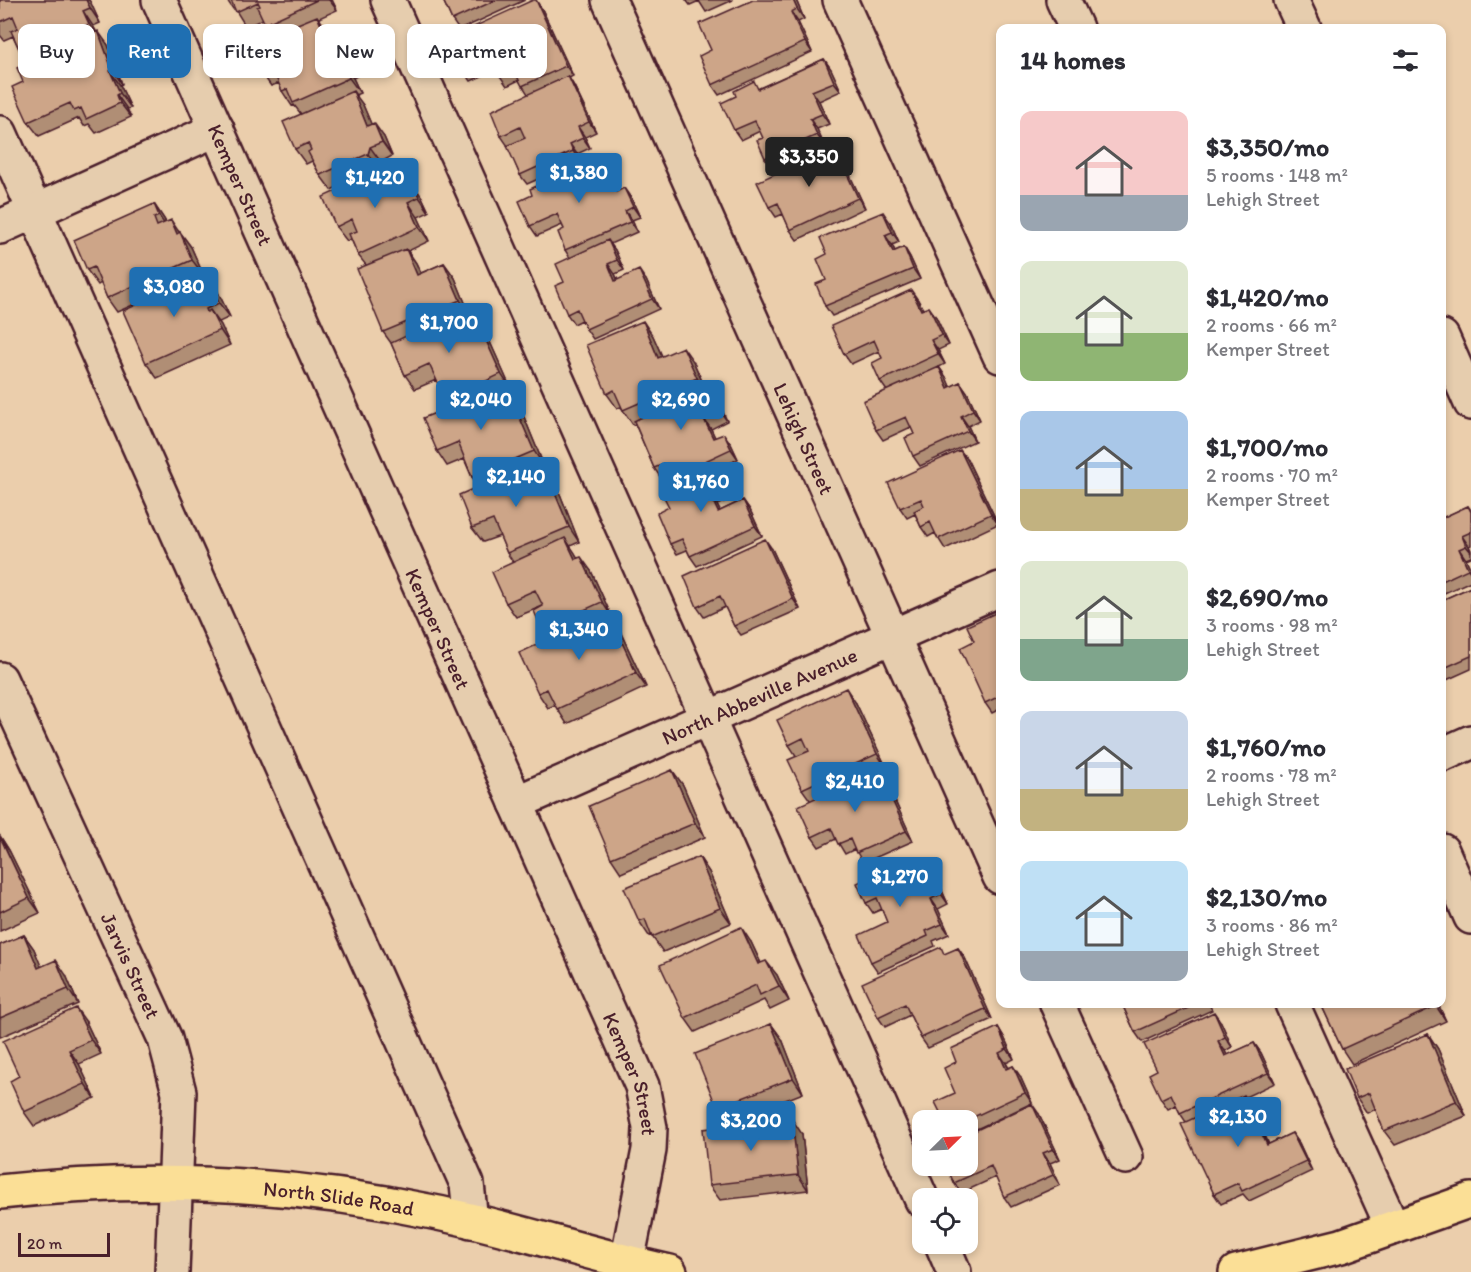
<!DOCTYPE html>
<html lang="en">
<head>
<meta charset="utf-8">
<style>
  :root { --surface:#fff; --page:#f2f2f3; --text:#2b2b33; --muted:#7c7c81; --accent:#1f6fb2 }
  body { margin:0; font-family:Itim,sans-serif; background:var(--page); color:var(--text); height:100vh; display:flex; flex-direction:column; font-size:22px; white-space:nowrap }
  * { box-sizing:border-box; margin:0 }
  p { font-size:20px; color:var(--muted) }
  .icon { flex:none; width:33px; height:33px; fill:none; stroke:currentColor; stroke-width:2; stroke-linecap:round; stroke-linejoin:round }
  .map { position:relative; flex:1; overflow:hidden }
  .panel { position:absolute; left:996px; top:24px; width:450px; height:984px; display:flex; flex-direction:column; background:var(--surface); border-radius:12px; box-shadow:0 3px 9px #0003 }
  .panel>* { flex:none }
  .top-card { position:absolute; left:18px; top:24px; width:570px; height:54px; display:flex; gap:12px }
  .needle { width:39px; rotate:66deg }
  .controls { position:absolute; left:912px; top:1110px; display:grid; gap:12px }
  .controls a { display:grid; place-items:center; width:66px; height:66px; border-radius:12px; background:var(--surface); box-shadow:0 3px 9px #0003; font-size:30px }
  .scale { position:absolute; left:18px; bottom:15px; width:92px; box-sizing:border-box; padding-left:6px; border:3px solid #4a1f2b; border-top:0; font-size:16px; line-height:21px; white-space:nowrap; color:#4a1f2b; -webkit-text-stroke:4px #e6cdae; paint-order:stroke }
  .price { position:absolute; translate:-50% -51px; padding:0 14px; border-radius:6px; background:var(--accent); color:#fff; font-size:20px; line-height:39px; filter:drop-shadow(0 2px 3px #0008) }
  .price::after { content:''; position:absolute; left:50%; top:36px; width:18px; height:14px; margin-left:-9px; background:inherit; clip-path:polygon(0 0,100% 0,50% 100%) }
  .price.active { background:#222; color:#fff }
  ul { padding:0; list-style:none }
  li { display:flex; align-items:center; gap:18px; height:150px; padding:0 24px }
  li span { display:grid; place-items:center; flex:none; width:168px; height:120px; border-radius:12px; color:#555 }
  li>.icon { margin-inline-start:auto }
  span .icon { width:72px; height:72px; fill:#fffc; stroke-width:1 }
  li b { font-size:26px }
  h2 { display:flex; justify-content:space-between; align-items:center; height:72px; padding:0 24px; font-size:26px }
  .pill { padding:0 21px; border-radius:12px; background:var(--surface); box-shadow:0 3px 9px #0003; font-size:21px; line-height:54px }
  .pill.active { background:var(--accent); color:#fff }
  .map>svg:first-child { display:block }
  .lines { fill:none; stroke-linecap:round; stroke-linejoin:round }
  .minor-casing { stroke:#4a1f2b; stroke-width:38 }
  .major-casing { stroke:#4a1f2b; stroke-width:38 }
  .minor { stroke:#e6cdae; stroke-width:33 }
  .major { stroke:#fbdf96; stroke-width:33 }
  .wall { fill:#b08e75; stroke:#4a1f2b; stroke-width:1.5 }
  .shaded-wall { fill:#90745f; stroke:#4a1f2b; stroke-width:1.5 }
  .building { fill:#cda588; stroke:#4a1f2b; stroke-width:1.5 }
  .labels { text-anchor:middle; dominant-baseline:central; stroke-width:4.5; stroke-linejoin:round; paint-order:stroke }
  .street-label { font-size:21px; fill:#4a1f2b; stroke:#e6cdae }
</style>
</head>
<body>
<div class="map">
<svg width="1471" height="1272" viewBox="0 0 1471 1272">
  <rect width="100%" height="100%" fill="#ebceac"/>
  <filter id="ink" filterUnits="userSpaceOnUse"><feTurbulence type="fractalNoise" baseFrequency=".0167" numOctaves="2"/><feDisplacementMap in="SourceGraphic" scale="12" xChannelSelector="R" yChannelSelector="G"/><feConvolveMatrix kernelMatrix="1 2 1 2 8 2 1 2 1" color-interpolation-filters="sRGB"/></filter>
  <g filter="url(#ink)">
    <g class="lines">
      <defs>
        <g id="minor">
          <path id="s1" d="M159,0L642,1086L650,1128L649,1150L625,1272"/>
          <path d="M388,0L922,1200"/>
          <path id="s2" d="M609,0L1000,877"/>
          <path d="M840,0L1000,356"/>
          <path d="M1063,0L1076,28"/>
          <path d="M1291,0L1304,28"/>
          <path d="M0,133L467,1184L471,1221"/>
          <path d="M0,227L217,129"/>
          <path d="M1442,337L1471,403"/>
          <path id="s3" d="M0,679L165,1039L179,1092L172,1272"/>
          <path d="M1442,755L1471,742"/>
          <path id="s4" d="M516,803L1000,589"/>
          <path d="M1442,851L1471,917"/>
          <path d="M1057,1004L1126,1157"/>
          <path d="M1292,1004L1393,1228"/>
          <path d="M942,1244L954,1272"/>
        </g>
        <g id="major">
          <path id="s5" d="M0,1192C144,1176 292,1182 433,1212C513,1228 591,1255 670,1272"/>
          <path d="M1236,1272L1341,1246L1471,1200"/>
        </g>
      </defs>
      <use href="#minor" class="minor-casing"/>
      <use href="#major" class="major-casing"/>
      <use href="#minor" class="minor"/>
      <use href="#major" class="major"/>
    </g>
    <path class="wall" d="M0,0H89L100,23L93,26L96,31L108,45L122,84L120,85L131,108L127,109L131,117L96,133L89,124L84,126L79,118L39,136L28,122L23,82L28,63L22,55L13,36L4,40L0,35Z
      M227,0H332L337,10L319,18L330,36L334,33L345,48L357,76L353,78L360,93L355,95L363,105L371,124L384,137L392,156L381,162L378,169L331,190L320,175L312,161L306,164L295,149L301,114L294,105L292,106L282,91L279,83L271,86L261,72L273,35L263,19L246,27L235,9H233Z
      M443,0H525L459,30L452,20Z
      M686,0H733L706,12L699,1L690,5Z
      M796,0L804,19L798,22L812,52L719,95L712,85L711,50Z
      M542,9L573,76L569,78L574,86L596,132L585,137L590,148L577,154L579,161L527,184L520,175L508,146L501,136L528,94L519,80L507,86L500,76L497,69L471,81L464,71Z
      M824,59L831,69L841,91L819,101L829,124L817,129L824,145L772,168L765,158L763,138L760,131L741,140L734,130L759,88Z
      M841,156L865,208L797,240L790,230L783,214L776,217L769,207Z
      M601,158L608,168L618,191L631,198L640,217L632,220L637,232L610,244L615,250L624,270L615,274L618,280H646L659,309L593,339L586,329L582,320L574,324L567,314L564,282L570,258L565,250L564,229L562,225L537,236L530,226L532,195Z
      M402,179L405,185L422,197L429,212L418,217L429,241L408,251L416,263L421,273L444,263L455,278L470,315H469L477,329L480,327L490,342L511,389L504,392L511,403L524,417L544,466L537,469L545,481L549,479L560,494L579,542L570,546L578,558L591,571L612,617H611L618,627L646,687L567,724L555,705L548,708L538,693L549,639L542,629L543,606L516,617L506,603L513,562L507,553L500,536L483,542L472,528L479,486L472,477L464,459L447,466L437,451L451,407L446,400L436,380L415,389L405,375L391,343L383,332L366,265L358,255L351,239L347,241L336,227Z
      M154,204L166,222L180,232L191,247L203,274L117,312L107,298L101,283L98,285L87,270Z
      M890,222L899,242L892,245L895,251L904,247L910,257L920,279L832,316L825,306L826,280Z
      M216,288L230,317L219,322L230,345L157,378L146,363Z
      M918,300L923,309L936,317L949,345L938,350L945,364L939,367L946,377L950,387L960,382L967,392L980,420L968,426L975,441L920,466L913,456L914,434L911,427L883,440L876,430L887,391L880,381L882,358L879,351L851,364L844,354Z
      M653,336L662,356L693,361L703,383L713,391L727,421L711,429L715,438L731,444L738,459L714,471L717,475L728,500L717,505L720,511L743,500L750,510L762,536L697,566L690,556L687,550L677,554L670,544L669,507L673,490H672L663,477L661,478L654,468L635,424L633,425L621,407L617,408L607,394Z
      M967,459L998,524L945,549L935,533L928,537L921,527L915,514L907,518L900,508Z
      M1468,506L1471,510V545L1469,546L1471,550V557L1466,559L1471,570V581L1442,594V518Z
      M772,549L800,609L741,635L734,626L725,607L704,617L697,607Z
      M1471,587V669L1442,682V600Z
      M1000,611V709L992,713L985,703L974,641Z
      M856,703L887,769L880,772L885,779L913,841L863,863L855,849L845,854L836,839L819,847L812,837L810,800L802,789L797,757L789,745Z
      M672,770L683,785L705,837L621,873L611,858Z
      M0,836L9,850L40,913L0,931Z
      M699,857L709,872L731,923L663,952L651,935L649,936L639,921Z
      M919,868L924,878L939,884L948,904L938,909L949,934L933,941L935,946L878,972L871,962L887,922L882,909L873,913L866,903Z
      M24,935L34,949L41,967L66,975L78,1004L0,1037V945Z
      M751,942L761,963L777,975L789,1001L770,1010L764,1000L695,1032L685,1018Z
      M958,948L965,958L992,1019L928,1048L921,1038L910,1015L885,1027L878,1017L946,954Z
      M1122,1004H1209L1212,1010L1142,1042L1135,1032Z
      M1321,1004H1438L1446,1021L1352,1064L1342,1049Z
      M86,1022L101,1054L79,1064L95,1098L34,1126L24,1112L19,1076Z
      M1221,1022L1232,1047L1225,1051L1227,1056L1254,1043L1261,1053L1275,1083L1245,1097L1251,1105L1269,1144L1292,1133L1299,1143L1312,1171L1249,1201L1243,1194L1221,1204L1214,1194L1186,1122L1180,1113L1176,1105L1168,1109L1161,1099L1157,1070Z
      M771,1024L782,1039L803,1093L727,1123L717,1108Z
      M998,1027L1004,1037L1014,1059L1006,1063L1009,1068L1013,1066L1020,1076L1032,1103L968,1133V1120L956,1062Z
      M1428,1034L1438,1049L1466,1116L1395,1145L1384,1131L1376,1109L1367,1113L1357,1098Z
      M1039,1114L1060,1159L1050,1163L1060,1185L1011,1207L1004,1197L996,1177L961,1193L954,1183Z
      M802,1134L808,1190L720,1200L709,1185Z"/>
    <path class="shaded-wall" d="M86,0H89L91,3L100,23L90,8Z
      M329,0H332L337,10Z
      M536,0L542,9L573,76L566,66Z
      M793,0H796L804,19L797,9Z
      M83,11L93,26L99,39L89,24Z
      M791,12L798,22L812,52L805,42Z
      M317,16L328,31L337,52L326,37Z
      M98,31L108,45L122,84L112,69Z
      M334,33L345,48L357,76L347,62Z
      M824,59L831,69L841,91L834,82Z
      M343,64L353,78L360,93L349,78Z
      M110,71L120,85L131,108L120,93Z
      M568,76L574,86L596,132L589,122Z
      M353,91L363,105L378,140L367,126Z
      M812,91L819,101L829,124L822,114Z
      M117,95L127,109L131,117L120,103Z
      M810,119L817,129L824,145L817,135Z
      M374,123L384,137L392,156L382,142Z
      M578,127L585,137L590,148L583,138Z
      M570,144L577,154L579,161L573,151Z
      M834,146L841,156L865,208L858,198Z
      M370,147L381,162L378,169L368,154Z
      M601,158L608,168L623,201L616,192Z
      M392,165L402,179L412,201L402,186Z
      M412,182L422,197L429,212L419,197Z
      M624,188L631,198L640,217L633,207Z
      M408,202L418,217L429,241L419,227Z
      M154,204L164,219L169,231L159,216Z
      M625,211L632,220L637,232L630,222Z
      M883,212L890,222L899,242L892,232Z
      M171,220L181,235L177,234Z
      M180,232L191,247L203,274L192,260Z
      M885,235L892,245L900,262L893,252Z
      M608,240L615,250L624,270L617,260Z
      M904,247L910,257L920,279L913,269Z
      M406,249L416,263L427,289L417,275Z
      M444,263L455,278L470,315L460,300Z
      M608,264L615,274L622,291L615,281Z
      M639,270L646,280L659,309L652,299Z
      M206,273L216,288L230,317L219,303Z
      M911,290L918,300L928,320L921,310Z
      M929,307L936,317L949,345L942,335Z
      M464,309L474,323L484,345L474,330Z
      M210,310L221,325L230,345L220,330Z
      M643,321L653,336L669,372L658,358Z
      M480,327L490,342L511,389L501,374Z
      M931,340L938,350L945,364L938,354Z
      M683,347L693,361L707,393L697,378Z
      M939,367L946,377L955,398L948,388Z
      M706,381L713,391L727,421L720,411Z
      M960,382L967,392L980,420L973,410Z
      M500,387L510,401L518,420L507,405Z
      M513,402L524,417L544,466L534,451Z
      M961,416L968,426L975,441L968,431Z
      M704,419L711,429L720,448L713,438Z
      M724,434L731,444L738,459L731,449Z
      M960,450L967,459L998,524L991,514Z
      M533,463L544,478L552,497L542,483Z
      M710,465L717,475L728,500L721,490Z
      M549,479L560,494L579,542L569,527Z
      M710,495L717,505L725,522L718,512Z
      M743,500L750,510L762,536L755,526Z
      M1462,536L1469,546L1471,552L1466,546Z
      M565,538L575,553L585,574L575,559Z
      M765,539L772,549L800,609L793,599Z
      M1459,549L1466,559L1471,570V573L1468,569Z
      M581,557L591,571L612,617L602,602Z
      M608,612L618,627L646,687L636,673Z
      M846,688L856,703L887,769L877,754Z
      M878,769L885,779L913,841L906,831Z
      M672,770L683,785L705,837L695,823Z
      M0,836L9,850L40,913L29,898Z
      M699,857L709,872L731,923L720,908Z
      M912,858L919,868L929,889L922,879Z
      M932,874L939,884L948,904L941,894Z
      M931,899L938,909L949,934L942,924Z
      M741,927L751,942L768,979L758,964Z
      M24,935L34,949L48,983L38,968Z
      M958,948L965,958L992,1019L985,1009Z
      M56,960L66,975L78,1004L68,989Z
      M766,961L777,975L789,1001L779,986Z
      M1434,1004H1438L1446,1021L1436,1006Z
      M76,1008L86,1022L101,1054L91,1040Z
      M1214,1012L1221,1022L1232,1047L1225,1037Z
      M771,1024L782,1039L803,1093L793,1078Z
      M998,1027L1004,1037L1014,1059L1007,1049Z
      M1428,1034L1438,1049L1466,1116L1456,1101Z
      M1218,1041L1225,1051L1232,1066L1225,1056Z
      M1254,1043L1261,1053L1275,1083L1268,1073Z
      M69,1050L79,1064L95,1098L85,1084Z
      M999,1053L1006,1063L1013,1079L1006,1069Z
      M1013,1066L1020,1076L1032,1103L1025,1093Z
      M1244,1095L1251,1105L1273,1155L1267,1145Z
      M1032,1104L1039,1114L1060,1159L1053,1149Z
      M792,1119L802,1134L808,1190L798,1175Z
      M1292,1133L1299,1143L1312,1171L1306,1161Z
      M1043,1153L1050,1163L1060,1185L1053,1175Z"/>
    <path class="building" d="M0,0H86L90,8L83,11L89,24L22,55L11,31L18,28L13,16L0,22Z
      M231,0H317L265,24L257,7L260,6L258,2L236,12Z
      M443,0H496L452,20Z
      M533,0H536L566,66L522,86L514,70L500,76L492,58L464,71L449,38Z
      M753,0H793L797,9L791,12L805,42L712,85L699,56L711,50L699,24Z
      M317,16L326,37L334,33L347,62L343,64L349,78L293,103L287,89L282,91L275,75L280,73L276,65L261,72L249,44Z
      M98,31L112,69L110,71L120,93L117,95L120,103L86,119L81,108L74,111L70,103L28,122L12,87L23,82L17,68Z
      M824,59L834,82L812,91L822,114L810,119L817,135L765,158L757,140L763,138L755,121L734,130L721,103L736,96L734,91L754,81L758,89Z
      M568,76L589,122L578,127L583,138L570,144L573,151L520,175L507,146L525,138L520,127L501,136L491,111Z
      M353,91L367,126L374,123L382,142L370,147L368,154L320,175L308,152L311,150L308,143L295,149L283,122Z
      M834,146L858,198L790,230L778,203L769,207L757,182Z
      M601,158L616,192L624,188L633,207L625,211L630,222L565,250L558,232L564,229L557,214L530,226L519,201L532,195L530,189Z
      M392,165L402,186L412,182L419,197L408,202L419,227L358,255L349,234L357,231L352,219L336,227L323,197Z
      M154,204L159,216L154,218L157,226L171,220L177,234L180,232L192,260L107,298L94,267L87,270L74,240Z
      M883,212L892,232L885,235L893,252L904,247L913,269L825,306L816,284L826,280L817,259L827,254L820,238Z
      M608,240L617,260L608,264L615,281L639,270L652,299L586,329L577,309L567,314L555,286L564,282L556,264Z
      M406,249L417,275L444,263L460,300L383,332L357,269Z
      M206,273L219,303L206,309L207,312L210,310L220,330L146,363L123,311Z
      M911,290L921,310L929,307L942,335L931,340L938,354L880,381L872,363L882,358L874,340L844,354L831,326Z
      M464,309L474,330L480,327L501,374L446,400L429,364L405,375L391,343Z
      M643,321L658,358L683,347L697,378L623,410L614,390L607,394L586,345Z
      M939,367L948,388L960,382L973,410L961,416L968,431L913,456L905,438L914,434L906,417L876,430L863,401Z
      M706,381L720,411L704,419L713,438L724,434L731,449L665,480L659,466L654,468L634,421L647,415L644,409Z
      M500,387L507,405L513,402L534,451L472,477L458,442L437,451L423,418Z
      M960,450L991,514L938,539L930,522L921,527L914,511L924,506L921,499L900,508L888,483Z
      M533,463L542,483L549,479L569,527L507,553L493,520L472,528L459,495Z
      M710,465L721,490L710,495L718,512L743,500L755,526L690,556L682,539L670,544L657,513L669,507L663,495L673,490L670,483Z
      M1468,506L1471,512V532L1462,536L1466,546L1459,549L1468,569L1442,581V518Z
      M565,538L575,559L581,557L602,602L542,629L534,611L543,606L535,590L506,603L492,572Z
      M765,539L793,599L734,626L720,596L697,607L684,576Z
      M1471,587V656L1442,669V600Z
      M1000,611V696L985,703L960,648L974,641L967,626Z
      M608,612L636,673L557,709L547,689L538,693L519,653Z
      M846,688L877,754L802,789L788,760L809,751L803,738L789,745L777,720Z
      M878,769L906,831L856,853L850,839L838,844L831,828L812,837L798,806Z
      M672,770L695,823L611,858L589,806Z
      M0,837L29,898L0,912Z
      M699,857L720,908L652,937L645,919L639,921L624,888Z
      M912,858L922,879L932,874L941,894L931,899L942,924L926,931L928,936L871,962L859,935L887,922L877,898L866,903L857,883Z
      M741,927L758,964L766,961L779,986L760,995L756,985L685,1018L660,965Z
      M24,935L38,968L56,960L68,989L0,1018V945Z
      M941,947L944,954L958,948L985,1009L921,1038L905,1004L878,1017L862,983Z
      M1122,1004H1197L1135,1032Z
      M1321,1004H1434L1436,1006L1342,1049Z
      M76,1008L91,1040L69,1050L85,1084L24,1112L10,1081L19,1076L3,1041Z
      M1214,1012L1225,1037L1218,1041L1225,1056L1254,1043L1268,1073L1180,1113L1171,1094L1161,1099L1149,1074L1157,1070L1144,1044Z
      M771,1024L793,1078L717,1108L695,1054Z
      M998,1027L1007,1049L999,1053L1006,1069L1013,1066L1025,1093L967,1120H944L935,1102L955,1093L944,1068L956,1062L951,1049Z
      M1428,1034L1456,1101L1384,1131L1369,1093L1357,1098L1345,1069Z
      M1244,1095L1267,1145L1292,1133L1306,1161L1242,1191L1238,1183L1214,1194L1181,1124Z
      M1032,1104L1053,1149L1043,1153L1053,1175L1004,1197L991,1166L954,1183L946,1166H968V1134Z
      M792,1119L798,1175L709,1185L703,1129Z"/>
  </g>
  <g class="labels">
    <g class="street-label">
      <text stroke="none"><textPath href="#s1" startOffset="202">Kemper Street</textPath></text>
      <text stroke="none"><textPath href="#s2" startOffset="480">Lehigh Street</textPath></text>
      <text stroke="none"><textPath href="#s1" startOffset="688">Kemper Street</textPath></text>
      <text stroke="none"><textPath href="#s4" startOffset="266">North Abbeville Avenue</textPath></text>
      <text stroke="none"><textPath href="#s3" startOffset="315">Jarvis Street</textPath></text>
      <text stroke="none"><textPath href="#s1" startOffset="1174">Kemper Street</textPath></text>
      <text stroke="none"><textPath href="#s5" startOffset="340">North Slide Road</textPath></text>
    </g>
  </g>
</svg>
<div class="controls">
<a><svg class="needle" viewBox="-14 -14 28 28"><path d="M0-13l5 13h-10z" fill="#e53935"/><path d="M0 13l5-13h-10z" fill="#7c7c81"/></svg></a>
<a><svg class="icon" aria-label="locate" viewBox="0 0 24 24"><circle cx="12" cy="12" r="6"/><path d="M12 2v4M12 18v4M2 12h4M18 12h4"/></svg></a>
</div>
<div class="scale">20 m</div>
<b class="price active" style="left:809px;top:188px">$3,350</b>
<b class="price" style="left:579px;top:204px">$1,380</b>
<b class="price" style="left:375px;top:209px">$1,420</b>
<b class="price" style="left:174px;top:318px">$3,080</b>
<b class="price" style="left:449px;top:354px">$1,700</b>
<b class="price" style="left:481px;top:431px">$2,040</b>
<b class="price" style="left:681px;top:431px">$2,690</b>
<b class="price" style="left:516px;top:508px">$2,140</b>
<b class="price" style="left:701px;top:513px">$1,760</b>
<b class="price" style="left:579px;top:661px">$1,340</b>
<b class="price" style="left:855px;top:813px">$2,410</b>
<b class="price" style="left:900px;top:908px">$1,270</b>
<b class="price" style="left:1238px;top:1148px">$2,130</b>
<b class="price" style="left:751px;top:1152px">$3,200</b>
<div class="top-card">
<a class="pill">Buy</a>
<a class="pill active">Rent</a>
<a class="pill">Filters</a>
<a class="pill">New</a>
<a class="pill">Apartment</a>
</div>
<section class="panel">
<h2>14 homes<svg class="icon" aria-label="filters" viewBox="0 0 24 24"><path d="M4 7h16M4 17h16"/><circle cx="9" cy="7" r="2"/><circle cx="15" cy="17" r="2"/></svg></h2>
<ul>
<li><span style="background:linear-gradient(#f6c9c9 70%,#9aa5b1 0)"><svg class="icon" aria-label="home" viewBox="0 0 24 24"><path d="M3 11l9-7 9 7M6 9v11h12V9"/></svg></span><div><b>$3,350/mo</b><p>5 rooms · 148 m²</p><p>Lehigh Street</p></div></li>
<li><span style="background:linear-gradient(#dfe7d0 60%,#8fb573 0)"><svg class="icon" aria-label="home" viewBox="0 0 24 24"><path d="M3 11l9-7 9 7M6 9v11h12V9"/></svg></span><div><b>$1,420/mo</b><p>2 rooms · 66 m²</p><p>Kemper Street</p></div></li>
<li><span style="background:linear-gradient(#a9c7e8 65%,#c2b280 0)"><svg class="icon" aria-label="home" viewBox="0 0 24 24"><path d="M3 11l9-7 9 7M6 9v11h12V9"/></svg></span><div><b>$1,700/mo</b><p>2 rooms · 70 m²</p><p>Kemper Street</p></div></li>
<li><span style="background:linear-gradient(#dfe7d0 65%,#7fa58c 0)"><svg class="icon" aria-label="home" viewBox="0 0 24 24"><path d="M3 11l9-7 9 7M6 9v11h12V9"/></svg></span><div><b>$2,690/mo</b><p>3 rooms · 98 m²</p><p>Lehigh Street</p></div></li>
<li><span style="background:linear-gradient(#c9d6e8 65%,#c2b280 0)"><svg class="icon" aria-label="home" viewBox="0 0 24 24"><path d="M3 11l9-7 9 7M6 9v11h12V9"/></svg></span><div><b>$1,760/mo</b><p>2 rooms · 78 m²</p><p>Lehigh Street</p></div></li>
<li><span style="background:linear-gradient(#bfe0f5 75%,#9aa5b1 0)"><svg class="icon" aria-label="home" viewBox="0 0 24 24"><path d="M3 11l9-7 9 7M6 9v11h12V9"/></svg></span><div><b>$2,130/mo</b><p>3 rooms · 86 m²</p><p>Lehigh Street</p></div></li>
</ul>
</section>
</div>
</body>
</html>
